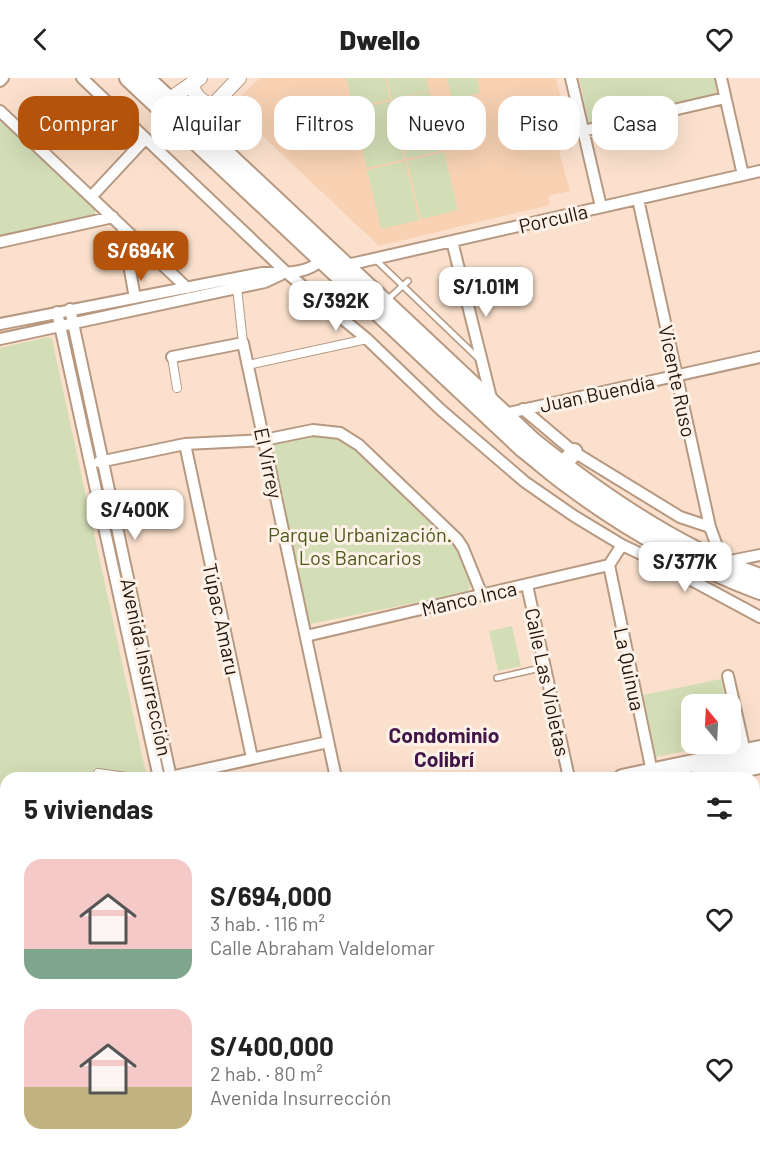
<!DOCTYPE html>
<html lang="es">
<head>
<meta charset="utf-8">
<style>
  :root { --surface:#fff; --page:#f6f6f6; --text:#222; --muted:#767676; --accent:#b45309 }
  body { margin:0; font-family:Barlow,sans-serif; background:var(--page); color:var(--text); height:100vh; display:flex; flex-direction:column; font-size:22px; white-space:nowrap }
  * { box-sizing:border-box; margin:0 }
  p { font-size:20px; color:var(--muted) }
  .icon { flex:none; width:33px; height:33px; fill:none; stroke:currentColor; stroke-width:2; stroke-linecap:round; stroke-linejoin:round }
  .map { position:relative; flex:1; overflow:hidden }
  .drawer { position:absolute; left:0px; top:694px; width:760px; height:386px; display:flex; flex-direction:column; background:var(--surface); border-radius:18px 18px 0 0; box-shadow:0 6px 24px #0002 }
  .drawer>* { flex:none }
  .banner { position:absolute; left:18px; top:18px; width:724px; height:54px; display:flex; gap:12px }
  .needle { width:39px; rotate:342deg }
  .fabs { position:absolute; left:681px; top:616px; display:grid; gap:12px }
  .fabs a { display:grid; place-items:center; width:60px; height:60px; border-radius:12px; background:var(--surface); box-shadow:0 6px 24px #0002; font-size:30px }
  .price { position:absolute; translate:-50% -51px; padding:0 14px; border-radius:12px; background:#fff; color:#222; font-size:20px; line-height:39px; filter:drop-shadow(0 2px 3px #0008) }
  .price::after { content:''; position:absolute; left:50%; top:36px; width:18px; height:14px; margin-left:-9px; background:inherit; clip-path:polygon(0 0,100% 0,50% 100%) }
  .price.current { background:var(--accent); color:#fff }
  ul { padding:0; list-style:none }
  li { display:flex; align-items:center; gap:18px; height:150px; padding:0 24px }
  li span { display:grid; place-items:center; flex:none; width:168px; height:120px; border-radius:18px; color:#555 }
  li>.icon { margin-inline-start:auto }
  span .icon { width:72px; height:72px; fill:#fffc; stroke-width:1 }
  li b { font-size:26px }
  h2 { display:flex; justify-content:space-between; align-items:center; height:72px; padding:0 24px; font-size:26px }
  .chip { padding:0 21px; border-radius:18px; background:var(--surface); box-shadow:0 6px 24px #0002; font-size:21px; line-height:54px }
  .chip.current { background:var(--accent); color:#fff }
  header { display:flex; justify-content:space-between; align-items:center; height:78px; padding:0 24px; background:var(--surface); font-size:27px; font-weight:800 }
  .map>svg:first-child { display:block }
  .built { fill:#f8d2b3 }
  .green { fill:#d3deb6 }
  .lines { fill:none; stroke-linecap:round; stroke-linejoin:round }
  .service-casing { stroke:#b79981; stroke-width:8 }
  .pedestrian-casing { stroke:#b79981; stroke-width:10 }
  .minor-casing { stroke:#b79981; stroke-width:14 }
  .secondary-casing { stroke:#b79981; stroke-width:16 }
  .primary-casing { stroke:#b79981; stroke-width:20 }
  .service { stroke:#fff; stroke-width:5 }
  .pedestrian { stroke:#fff; stroke-width:8 }
  .minor { stroke:#fff; stroke-width:10 }
  .secondary { stroke:#fff; stroke-width:14 }
  .primary { stroke:#fff; stroke-width:16 }
  .labels { text-anchor:middle; dominant-baseline:central; stroke-width:6; stroke-linejoin:round; paint-order:stroke }
  .street-label { font-size:20px; fill:#21160d; stroke:#fef1e7 }
  .park-label { font-size:20px; fill:#4c581c; stroke:#fef1e7 }
  .neighbourhood-label { font-size:21px; font-weight:bold; fill:#411649; stroke:#fef1e7 }
</style>
</head>
<body>
<header><svg class="icon" aria-label="back" viewBox="0 0 24 24"><path d="M15 5l-7 7 7 7"/></svg>Dwello<svg class="icon" aria-label="heart" viewBox="0 0 24 24"><path d="M12 20l-8-8c-3-5 5-10 8-4 3-6 11-1 8 4z"/></svg></header>
<div class="map">
<svg width="760" height="1079" viewBox="0 0 760 1079">
  <rect width="100%" height="100%" fill="#fbe1cd"/>
  <path class="built" d="M260,0H556L573,70L559,73L570,113L548,118L550,127L379,168L231,28Z"/>
  <path class="green" d="M346,0H385L390,21L353,30Z
    M387,0H426L429,12L392,21Z
    M447,0H477L480,15L452,22Z
    M579,0H714L717,15L590,48Z
    M429,13L443,72L406,81L392,22Z
    M390,23L404,81L367,90L353,32Z
    M0,42L95,132V138L0,160Z
    M444,74L458,132L421,141L407,83Z
    M405,83L419,142L381,151L367,92Z
    M48,259L52,261L147,700H6V799L0,801V270Z
    M313,356H329L352,368L455,465L471,504L468,514L310,546L271,366Z
    M512,548L521,588L498,593L489,553Z
    M721,601L727,627H692V666H720L656,679L643,617Z"/>
  <g class="lines">
    <defs>
      <path id="service" d="M375,181L479,281
        M387,222L408,203
        M497,600L545,589"/>
      <path id="pedestrian" d="M237,210L243,265
        M172,279L177,310
        M248,287L367,261
        M97,700L98,695L134,700
        M0,788L6,786"/>
      <path id="minor" d="M82,0L287,195L367,261L441,332L525,404L574,438L622,467L660,485L760,539
        M571,0L601,129
        M721,0L743,97
        M0,3L3,0
        M0,33L187,210
        M583,53L725,20
        M91,119L145,61
        M638,121L710,449L723,485
        M122,148L135,220
        M452,163L492,324
        M0,164L113,139
        M347,187L760,93
        M70,231L171,700
        M57,234L159,700
        M0,246L262,195C282,195 308,197 322,181
        M0,261L265,204L280,197
        M172,279L243,265L336,700
        M523,331L574,374L680,439L710,449
        M504,336L760,279
        M185,366L252,680
        M99,384L185,366L264,362L313,352L340,355L359,367L457,461L463,470L482,517
        M725,484L760,477
        M609,487L652,694
        M527,507L569,700
        M306,558L609,487L622,467
        M728,598L745,674
        M166,700L328,664
        M754,800L760,799
        M754,890L760,889
        M456,1074L457,1079
        M550,1074L551,1079
        M647,1074L648,1079
        M376,1079L396,1074"/>
      <path id="secondary" d="M192,6C194,18 202,25 214,28
        M163,26L200,0
        M196,57L218,22L239,0
        M0,819L6,818
        M0,847L6,846"/>
      <path id="primary" d="M128,0L523,371C540,384 556,399 574,411C629,452 696,489 760,513
        M146,0L533,363C599,416 679,472 760,499
        M563,387L574,374
        M622,700L760,671
        M697,700L760,687
        M0,1067L6,1060
        M13,1079L17,1074"/>
    </defs>
    <use href="#service" class="service-casing"/>
    <use href="#pedestrian" class="pedestrian-casing"/>
    <use href="#minor" class="minor-casing"/>
    <use href="#secondary" class="secondary-casing"/>
    <use href="#primary" class="primary-casing"/>
    <use href="#service" class="service"/>
    <use href="#pedestrian" class="pedestrian"/>
    <use href="#minor" class="minor"/>
    <use href="#secondary" class="secondary"/>
    <use href="#primary" class="primary"/>
  </g>
  <g class="labels">
    <g class="street-label">
      <text transform="translate(553 140) rotate(-13)">Porculla</text>
      <text transform="translate(678 303) rotate(78)">Vicente Ruso</text>
      <text transform="translate(597 315) rotate(-12)">Juan Buendía</text>
      <text transform="translate(269 385) rotate(78)">El Virrey</text>
      <text transform="translate(469 520) rotate(-13)">Manco Inca</text>
      <text transform="translate(222 541) rotate(78)">Túpac Amaru</text>
      <text transform="translate(147 589) rotate(78)">Avenida Insurrección</text>
      <text transform="translate(630 591) rotate(78)">La Quinua</text>
      <text transform="translate(548 604) rotate(78)">Calle Las Violetas</text>
    </g>
    <g class="park-label">
      <text x="360" y="456">Parque Urbanización.<tspan x="360" dy="23">Los Bancarios</tspan></text>
    </g>
    <g class="neighbourhood-label">
      <text x="444" y="656">Condominio<tspan x="444" dy="24">Colibrí</tspan></text>
    </g>
  </g>
</svg>
<div class="fabs">
<a><svg class="needle" viewBox="-14 -14 28 28"><path d="M0-13l5 13h-10z" fill="#e53935"/><path d="M0 13l5-13h-10z" fill="#767676"/></svg></a>
</div>
<b class="price current" style="left:141px;top:204px">S/694K</b>
<b class="price" style="left:486px;top:240px">S/1.01M</b>
<b class="price" style="left:336px;top:254px">S/392K</b>
<b class="price" style="left:135px;top:463px">S/400K</b>
<b class="price" style="left:685px;top:515px">S/377K</b>
<div class="banner">
<a class="chip current">Comprar</a>
<a class="chip">Alquilar</a>
<a class="chip">Filtros</a>
<a class="chip">Nuevo</a>
<a class="chip">Piso</a>
<a class="chip">Casa</a>
</div>
<section class="drawer">
<h2>5 viviendas<svg class="icon" aria-label="filters" viewBox="0 0 24 24"><path d="M4 7h16M4 17h16"/><circle cx="9" cy="7" r="2"/><circle cx="15" cy="17" r="2"/></svg></h2>
<ul>
<li><span style="background:linear-gradient(#f6c9c9 75%,#7fa58c 0)"><svg class="icon" aria-label="home" viewBox="0 0 24 24"><path d="M3 11l9-7 9 7M6 9v11h12V9"/></svg></span><div><b>S/694,000</b><p>3 hab. · 116 m²</p><p>Calle Abraham Valdelomar</p></div><svg class="icon" aria-label="heart" viewBox="0 0 24 24"><path d="M12 20l-8-8c-3-5 5-10 8-4 3-6 11-1 8 4z"/></svg></li>
<li><span style="background:linear-gradient(#f6c9c9 65%,#c2b280 0)"><svg class="icon" aria-label="home" viewBox="0 0 24 24"><path d="M3 11l9-7 9 7M6 9v11h12V9"/></svg></span><div><b>S/400,000</b><p>2 hab. · 80 m²</p><p>Avenida Insurrección</p></div><svg class="icon" aria-label="heart" viewBox="0 0 24 24"><path d="M12 20l-8-8c-3-5 5-10 8-4 3-6 11-1 8 4z"/></svg></li>
</ul>
</section>
</div>
</body>
</html>
